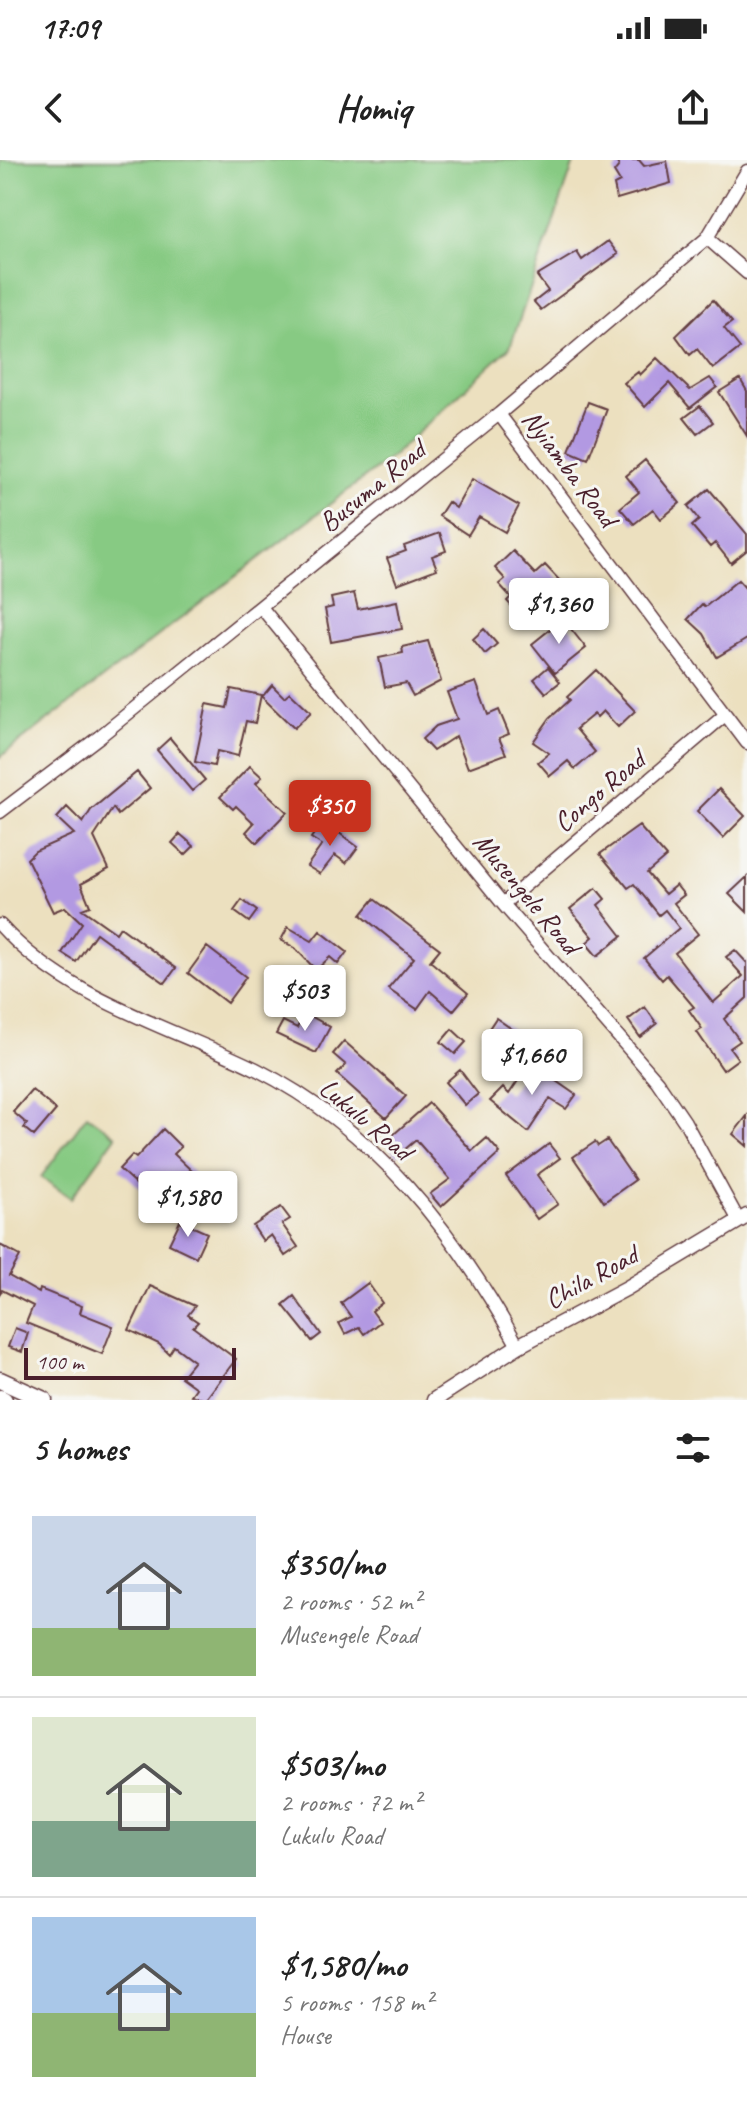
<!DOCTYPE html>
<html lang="en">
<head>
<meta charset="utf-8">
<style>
  :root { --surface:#fff; --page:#f2f2f2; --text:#222; --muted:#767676; --line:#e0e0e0; --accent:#c8321e }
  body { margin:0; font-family:Caveat,sans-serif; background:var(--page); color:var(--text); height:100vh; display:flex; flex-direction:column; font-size:30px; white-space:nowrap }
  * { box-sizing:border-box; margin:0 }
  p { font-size:26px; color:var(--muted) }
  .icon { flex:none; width:44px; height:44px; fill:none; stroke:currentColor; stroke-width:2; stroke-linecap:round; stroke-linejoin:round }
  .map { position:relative; height:1240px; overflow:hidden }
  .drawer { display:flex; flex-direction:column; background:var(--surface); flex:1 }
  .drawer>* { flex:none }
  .scale { position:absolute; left:24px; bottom:20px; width:212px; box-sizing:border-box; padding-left:8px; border:4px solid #4a1f2b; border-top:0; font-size:22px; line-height:28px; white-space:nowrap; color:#4a1f2b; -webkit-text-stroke:6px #f6f6f2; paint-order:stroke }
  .price { position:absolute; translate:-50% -68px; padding:0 18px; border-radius:8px; background:#fff; color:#222; font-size:26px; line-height:52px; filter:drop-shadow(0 2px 4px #0008) }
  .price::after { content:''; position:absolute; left:50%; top:48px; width:24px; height:18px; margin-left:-12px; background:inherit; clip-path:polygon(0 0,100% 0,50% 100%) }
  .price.on { background:var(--accent); color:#fff }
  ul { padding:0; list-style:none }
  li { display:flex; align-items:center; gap:24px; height:200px; padding:0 32px }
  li+li { border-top:2px solid var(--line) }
  li span { display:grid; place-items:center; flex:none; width:224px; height:160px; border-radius:0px; color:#555 }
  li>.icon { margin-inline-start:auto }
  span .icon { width:96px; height:96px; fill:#fffc; stroke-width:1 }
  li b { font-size:34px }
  h2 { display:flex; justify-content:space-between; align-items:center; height:96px; padding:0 32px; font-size:34px }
  .status { display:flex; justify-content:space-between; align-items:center; height:56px; padding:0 40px; background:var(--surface); direction:ltr }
  .status svg { height:22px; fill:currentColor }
  header { display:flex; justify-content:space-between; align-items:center; height:104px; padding:0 32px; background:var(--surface); font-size:36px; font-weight:600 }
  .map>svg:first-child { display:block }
  .green { fill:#87ca83; stroke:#687457; stroke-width:2 }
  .building { fill:#b299e2 }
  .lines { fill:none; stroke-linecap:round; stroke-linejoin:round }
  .minor-casing { stroke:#623c41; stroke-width:15 }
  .tertiary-casing { stroke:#623c41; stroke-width:17 }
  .secondary-casing { stroke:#623c41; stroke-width:19 }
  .minor { stroke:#fff; stroke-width:12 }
  .tertiary { stroke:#fff; stroke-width:14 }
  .secondary { stroke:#fff; stroke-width:16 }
  .labels { text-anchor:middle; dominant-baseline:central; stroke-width:6; stroke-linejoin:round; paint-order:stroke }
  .street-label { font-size:28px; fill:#4a1f2b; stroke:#f6f6f2 }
</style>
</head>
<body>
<div class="status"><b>17:09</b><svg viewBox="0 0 49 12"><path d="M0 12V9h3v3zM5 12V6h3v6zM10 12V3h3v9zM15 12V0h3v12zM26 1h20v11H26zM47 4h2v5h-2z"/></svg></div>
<header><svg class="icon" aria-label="back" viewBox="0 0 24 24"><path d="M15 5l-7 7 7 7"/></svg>Homiq<svg class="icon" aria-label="share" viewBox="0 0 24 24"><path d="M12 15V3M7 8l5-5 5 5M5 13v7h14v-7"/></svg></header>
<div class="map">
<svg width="747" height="1240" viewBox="0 0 747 1240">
  <rect width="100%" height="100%" fill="#f6f6f2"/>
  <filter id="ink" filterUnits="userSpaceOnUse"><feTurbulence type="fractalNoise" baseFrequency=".0125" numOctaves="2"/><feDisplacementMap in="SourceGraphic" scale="16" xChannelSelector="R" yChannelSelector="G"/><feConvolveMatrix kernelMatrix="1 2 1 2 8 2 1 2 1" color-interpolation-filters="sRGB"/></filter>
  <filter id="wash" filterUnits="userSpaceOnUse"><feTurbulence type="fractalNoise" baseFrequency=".006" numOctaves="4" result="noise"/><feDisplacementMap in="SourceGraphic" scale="32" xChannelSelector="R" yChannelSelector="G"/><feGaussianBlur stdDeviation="1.8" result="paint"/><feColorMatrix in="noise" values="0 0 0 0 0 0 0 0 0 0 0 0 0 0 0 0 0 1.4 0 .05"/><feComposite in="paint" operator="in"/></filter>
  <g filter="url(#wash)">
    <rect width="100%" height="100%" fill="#ece0bf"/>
    <path class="green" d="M0,0H575L510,187L394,295L0,597Z
      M87,955L116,976L71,1038L41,1017Z"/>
    <g id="blocks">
      <path class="building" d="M615,0H639L644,6L667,1L671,23L617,39L614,25L620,22L614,12L619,6Z
        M608,81L618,94L541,150L534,142L548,131L537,116L577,92L582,100Z
        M713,140L732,162L724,168L740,188L713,209L697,189L690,195L676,176Z
        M657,198L690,230L710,218L717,227L690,248L669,223L645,247L624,223L638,212L640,215Z
        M740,219L747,231V276L719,232Z
        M588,242L607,249L588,299L569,291Z
        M700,246L713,262L697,274L684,258Z
        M645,300L680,343L661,359L653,349L634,364L620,348L639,332L626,316Z
        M472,319L519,346L505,372L479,357L468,375L439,356L448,342L456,348Z
        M709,329L747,374V390L731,403L715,383L710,387L692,366L699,360L688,346Z
        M440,373L446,391L432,396L437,409L397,424L387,398L406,391L404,386Z
        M513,391L535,414L545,405L561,422L523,459L507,441L511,437L499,424L505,419L495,408Z
        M738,420L747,430V479L717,497L704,474L688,459L702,444L705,447Z
        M354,433L358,449L397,441L402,469L331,482L325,449L333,447L331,438Z
        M563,459L586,488L555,513L532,484Z
        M484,469L497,484L485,494L473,479Z
        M428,481L441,521L413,536L406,523L385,527L379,498L403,493L402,487Z
        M548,507L560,522L546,533L534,519Z
        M596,510L635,551L618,567L603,551L597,557L594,554L576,569L595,592L575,609L568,601L550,616L538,602L549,593L533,582L550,558L570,540L567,537Z
        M476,522L488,555L499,550L509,574L499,578L506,594L468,608L456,576L433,591L422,579L436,566L457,559L447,532Z
        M272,525L284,537L290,532L311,552L294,568L262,537Z
        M231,529L261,535L255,563L246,561L238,596L217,591L214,606L195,602L207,544L227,548Z
        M170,578L205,620L192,631L157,590Z
        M250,606L262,617L256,623L287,652L257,683L246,672L254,663L236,646L233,649L220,637Z
        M137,612L150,628L118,655L113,648L94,677L109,709L81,724L90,746L82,749L116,773L120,767L176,808L165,823L96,773L76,802L62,793L82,763L65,747L53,752L27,699L35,691L74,674L57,658L67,647L83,663L91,650Z
        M719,629L745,656L723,678L697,651Z
        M323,661L358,687L346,703L335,695L320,714L307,706L322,685L311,678Z
        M639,666L666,697L647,713L665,734L676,725L684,735L674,743L698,774L675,793L713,843L743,816L726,797L735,790L747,803V838L724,859L740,881L730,888L738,899L723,910L697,872L702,869L689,850L694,847L667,815L662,820L644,798L679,768L665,750L659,755L634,724L628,728L600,694Z
        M180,674L194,686L185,695L172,683Z
        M747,717V752L729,734Z
        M596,728L605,739L598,745L622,776L597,796L586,783L593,777L570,749Z
        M374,739L440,789L430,801L468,833L453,851L430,831L417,849L388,829L414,798L361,755Z
        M242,740L257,751L249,762L234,751Z
        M288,767L312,781L320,771L347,792L338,804L330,797L316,810L295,788L281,780Z
        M207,787L246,817L227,843L188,813Z
        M645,847L657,864L640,877L628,860Z
        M305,853L330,867L316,893L276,874L283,861L297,868Z
        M496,858L532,883L522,898L486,873Z
        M452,869L466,882L455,894L441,882Z
        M344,881L406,936L386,958L337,914L346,905L333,894Z
        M530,903L576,935L566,949L550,939L528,972L490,941L503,928L509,934Z
        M460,910L478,934L465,945L446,922Z
        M32,930L56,950L34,976L24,968L27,964L13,952Z
        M429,943L472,991L487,978L500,993L441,1047L430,1034L450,1019L416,980L397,996L385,982Z
        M747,956V986L733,974Z
        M163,969L181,987L174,994L194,1013L159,1045L119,1009L132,995L136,998Z
        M607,980L635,1020L604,1042L573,997L595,982L598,986Z
        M549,984L560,998L537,1015L558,1044L537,1059L506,1016Z
        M281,1047L290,1059L282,1064L298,1087L285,1096L271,1075L263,1081L253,1066Z
        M180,1061L207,1073L196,1097L169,1084Z
        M0,1085L20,1096L9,1116L39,1133L40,1129L82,1146L80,1153L113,1166L102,1194L26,1163L33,1146L2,1130L0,1133Z
        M368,1123L382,1143L372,1151L380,1162L364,1174L359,1167L345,1174L339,1163L351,1157L341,1143Z
        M150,1126L195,1146L188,1155L198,1162L193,1167L236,1199L205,1240L191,1235L196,1228L181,1217L194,1201L174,1186L169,1194L159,1184L129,1170Z
        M294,1136L321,1174L312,1181L283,1145Z
        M15,1168L28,1173L22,1192L8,1187Z"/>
    </g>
  </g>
  <g filter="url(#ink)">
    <use href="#blocks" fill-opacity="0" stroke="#623c41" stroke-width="2"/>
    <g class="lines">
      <defs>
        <path id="minor" d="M707,78L747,113
          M499,254L747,583
          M261,447L503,744L657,921L685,962L739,1061
          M0,652L99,577L499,254L707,78L747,11
          M503,744L725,555
          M0,765C67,840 169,866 256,909C375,969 455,1072 518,1186"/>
        <path id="tertiary" d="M434,1240L518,1186L627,1128L747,1056"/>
        <path id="secondary" d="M0,1220L44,1240
          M0,1238L4,1240"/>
      </defs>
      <use href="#minor" class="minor-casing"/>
      <use href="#tertiary" class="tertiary-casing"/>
      <use href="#secondary" class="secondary-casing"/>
      <use href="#minor" class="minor"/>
      <use href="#tertiary" class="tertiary"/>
      <use href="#secondary" class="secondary"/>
    </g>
  </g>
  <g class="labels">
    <g class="street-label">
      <text transform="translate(570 308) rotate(53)">Nyiamba Road</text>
      <text transform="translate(372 326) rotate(-39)">Busuma Road</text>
      <text transform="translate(599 631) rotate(-40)">Congo Road</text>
      <text transform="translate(527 733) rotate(50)">Musengele Road</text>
      <text transform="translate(366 959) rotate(40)">Lukulu Road</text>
      <text transform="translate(591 1117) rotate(-29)">Chila Road</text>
    </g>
  </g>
</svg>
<div class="scale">100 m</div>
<b class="price" style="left:559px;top:486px">$1,360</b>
<b class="price on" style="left:330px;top:688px">$350</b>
<b class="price" style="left:305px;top:873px">$503</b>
<b class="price" style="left:532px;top:937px">$1,660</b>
<b class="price" style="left:188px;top:1079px">$1,580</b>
</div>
<section class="drawer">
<h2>5 homes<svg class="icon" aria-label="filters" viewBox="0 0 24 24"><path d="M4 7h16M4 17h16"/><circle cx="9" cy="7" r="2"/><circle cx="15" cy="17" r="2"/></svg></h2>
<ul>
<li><span style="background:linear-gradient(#c9d6e8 70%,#8fb573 0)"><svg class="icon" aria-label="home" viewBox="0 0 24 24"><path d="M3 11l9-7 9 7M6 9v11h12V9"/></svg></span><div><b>$350/mo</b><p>2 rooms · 52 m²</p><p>Musengele Road</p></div></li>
<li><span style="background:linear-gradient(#dfe7d0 65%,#7fa58c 0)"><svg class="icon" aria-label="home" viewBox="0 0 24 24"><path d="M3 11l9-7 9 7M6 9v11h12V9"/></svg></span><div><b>$503/mo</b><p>2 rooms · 72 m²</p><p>Lukulu Road</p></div></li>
<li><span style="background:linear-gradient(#a9c7e8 60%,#8fb573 0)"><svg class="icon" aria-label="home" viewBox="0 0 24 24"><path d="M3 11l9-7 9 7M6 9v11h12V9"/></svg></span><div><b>$1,580/mo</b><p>5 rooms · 158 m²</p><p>House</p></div></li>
</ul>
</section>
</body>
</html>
